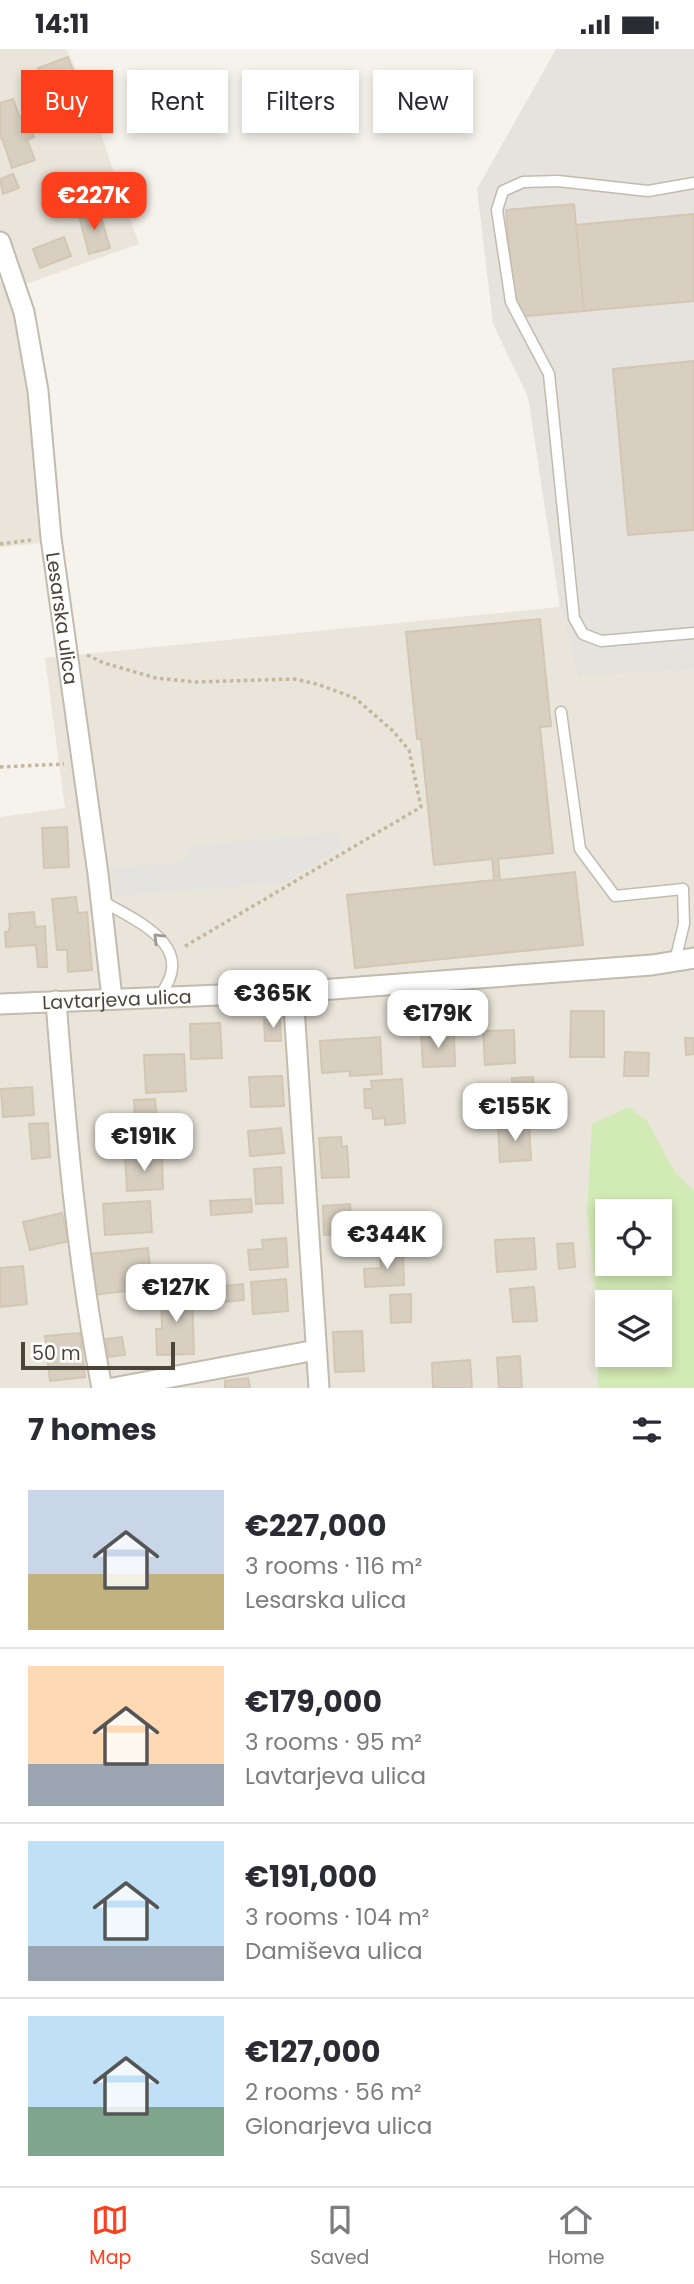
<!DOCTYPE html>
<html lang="en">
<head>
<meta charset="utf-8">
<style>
  :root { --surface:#fff; --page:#f2f2f3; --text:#2b2b33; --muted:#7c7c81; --line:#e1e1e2; --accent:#fc3f1d }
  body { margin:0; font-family:Poppins,sans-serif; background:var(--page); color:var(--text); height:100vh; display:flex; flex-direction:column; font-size:26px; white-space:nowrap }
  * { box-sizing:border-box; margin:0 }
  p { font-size:23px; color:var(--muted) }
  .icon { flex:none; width:38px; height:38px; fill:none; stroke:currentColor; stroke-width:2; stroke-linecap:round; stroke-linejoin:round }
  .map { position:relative; height:1339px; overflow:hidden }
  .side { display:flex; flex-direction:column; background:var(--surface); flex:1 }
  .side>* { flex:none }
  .top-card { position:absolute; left:21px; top:21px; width:653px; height:63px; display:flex; gap:14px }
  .controls { position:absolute; left:595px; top:1150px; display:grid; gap:14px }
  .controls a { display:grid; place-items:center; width:77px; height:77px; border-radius:0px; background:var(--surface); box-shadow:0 4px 10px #0003; font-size:35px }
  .scale { position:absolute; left:21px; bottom:18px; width:154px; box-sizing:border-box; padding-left:7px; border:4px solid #4b4439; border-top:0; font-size:19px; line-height:24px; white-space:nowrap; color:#4b4439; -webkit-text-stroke:5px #fff; paint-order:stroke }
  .price { position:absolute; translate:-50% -60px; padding:0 16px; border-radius:14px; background:#fff; color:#222; font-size:23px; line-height:46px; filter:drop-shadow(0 2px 4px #0008) }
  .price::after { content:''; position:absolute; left:50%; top:42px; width:21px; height:16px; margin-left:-10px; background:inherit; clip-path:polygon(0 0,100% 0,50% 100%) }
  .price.current { background:var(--accent); color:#fff }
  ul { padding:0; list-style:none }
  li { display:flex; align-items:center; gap:21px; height:175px; padding:0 28px }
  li+li { border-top:2px solid var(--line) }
  li span { display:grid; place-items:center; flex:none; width:196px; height:140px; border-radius:0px; color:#555 }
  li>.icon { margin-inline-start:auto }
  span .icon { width:84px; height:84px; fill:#fffc; stroke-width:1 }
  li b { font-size:30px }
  h2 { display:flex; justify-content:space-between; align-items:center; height:84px; padding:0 28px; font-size:30px }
  .chip { padding:0 24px; border-radius:0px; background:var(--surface); box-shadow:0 4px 10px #0003; font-size:24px; line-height:63px }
  .chip.current { background:var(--accent); color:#fff }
  .status { display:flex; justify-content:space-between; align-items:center; height:49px; padding:0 35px; background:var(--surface); direction:ltr }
  .status svg { height:19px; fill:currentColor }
  .tabs { display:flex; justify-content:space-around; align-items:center; height:98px; border-top:2px solid var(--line); background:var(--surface); font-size:19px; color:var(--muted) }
  .tabs a { display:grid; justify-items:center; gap:4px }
  .tabs .current { color:var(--accent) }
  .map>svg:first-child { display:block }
  .residential { fill:#eae5da }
  .industrial { fill:#e6e2dd }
  .green { fill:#d2eab5; fill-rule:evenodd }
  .parking { fill:#e5e3e0 }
  .building { fill:#d8cfc1; stroke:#d3c7b4; stroke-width:2 }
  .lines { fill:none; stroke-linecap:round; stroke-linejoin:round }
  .service-casing { stroke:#c2bbae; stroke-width:13 }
  .minor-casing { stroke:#c2bbae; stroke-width:23 }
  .path { stroke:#c4b79f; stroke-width:3.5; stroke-dasharray:3.5 3.5; stroke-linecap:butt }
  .service { stroke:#fff; stroke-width:10 }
  .minor { stroke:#fff; stroke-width:19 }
  .oneway { stroke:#9c9892 }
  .labels { text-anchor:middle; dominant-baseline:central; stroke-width:5; stroke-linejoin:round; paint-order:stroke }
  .street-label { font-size:19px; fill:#4b4439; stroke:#fff }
</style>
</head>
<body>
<div class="status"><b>14:11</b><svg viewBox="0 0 49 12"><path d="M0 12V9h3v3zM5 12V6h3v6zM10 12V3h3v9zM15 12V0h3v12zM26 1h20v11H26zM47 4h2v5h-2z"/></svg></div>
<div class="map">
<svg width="694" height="1339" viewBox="0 0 694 1339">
  <rect width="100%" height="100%" fill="#f6f3ec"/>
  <path class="residential" d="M0,0H66L84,36L139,195L23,236L45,342L62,492L0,498V233L2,232L0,227Z
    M560,558L578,628L694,621V1141L675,1123L648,1073L587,1164L600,1288L597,1339H0V768L65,759L45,609Z"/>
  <path class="industrial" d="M556,0H694V621L578,628L560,558L528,348L493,275L477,140Z"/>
  <path class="green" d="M629,1058L648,1073L675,1123L694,1141V1339H597L600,1288L587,1164L592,1075ZM607,1162H660V1214H607ZM607,1253H660V1306H607Z"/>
  <path class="parking" d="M339,784L341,799L285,833L115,847L112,819L189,812L188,797Z"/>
  <path class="building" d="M68,8L78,35L48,46L38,19Z
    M13,50L20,69L26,67L34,88L27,91L35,111L12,119L2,89L0,90V54Z
    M13,125L19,139L3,145L0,130Z
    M574,155L584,262L515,268L506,161Z
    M99,161L110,199L89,205L79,167Z
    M694,165V252L584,262L576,176Z
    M64,188L71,207L40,219L33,200Z
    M694,312V481L628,486L613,320Z
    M540,570L551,677L540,678L553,804L498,810L500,831L575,823L583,896L355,919L347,846L494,831L492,810L434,816L421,690H417L406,583Z
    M67,778L69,818L44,819L42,779Z
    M76,848L78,864L87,863L92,921L68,923L67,901H57L52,850Z
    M34,863L35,878L45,877L47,918H38L36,896L6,898L5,883H8L10,878L9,865Z
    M571,962H604V1008H570Z
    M280,970L281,992H265L264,971Z
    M220,974L222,1009L191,1010L190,975Z
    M514,981L515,1014L485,1016L483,982Z
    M454,983L455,1017L423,1018L421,985Z
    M380,988L382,1025L350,1027V1022L322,1024L320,992Z
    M685,989H694V1005L686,1006Z
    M625,1003L649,1004L648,1027H624Z
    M184,1005L186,1042L146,1044L144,1006Z
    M282,1027L284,1057L251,1058L249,1028Z
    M533,1028L535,1058L513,1059L512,1029Z
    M402,1030L405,1074L385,1076V1069L373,1070L372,1059H365L364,1040H372L371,1032Z
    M32,1038L34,1066L3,1068L1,1040Z
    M155,1050L157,1072L135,1073L134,1051Z
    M48,1074L50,1108L32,1110L29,1075Z
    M529,1074L531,1111L500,1113L498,1076Z
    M281,1079L284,1104L250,1107L248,1082Z
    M341,1088L342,1098L347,1097L349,1128L322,1129L319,1089Z
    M183,1090V1104L148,1105V1091Z
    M162,1107L163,1140L127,1142L125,1109Z
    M281,1118L283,1154L256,1155L254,1120Z
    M251,1150L252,1163L211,1166L210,1152Z
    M150,1152L152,1183L105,1186L103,1155Z
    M350,1155L352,1184L324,1186L323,1157Z
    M62,1164L69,1192L30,1201L23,1173Z
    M286,1189L288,1218L250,1221L248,1201L263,1200L262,1191Z
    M534,1189L536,1220L497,1223L495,1191Z
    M573,1194L575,1218L559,1220L557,1195Z
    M148,1199L152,1239L93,1246L89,1205Z
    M403,1202L404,1236L365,1238L364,1220L381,1219L380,1204Z
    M23,1217L27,1255L0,1258V1219Z
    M286,1230L288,1262L253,1265L251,1233Z
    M243,1235L244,1251L225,1253L223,1237Z
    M534,1238L537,1272L513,1273L510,1240Z
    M192,1241L194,1305L157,1306L156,1280H162L161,1243Z
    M411,1245V1273L391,1274L390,1246Z
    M362,1282L364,1322L335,1323L333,1283Z
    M80,1284L85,1328L50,1332L45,1287Z
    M122,1288L125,1306L109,1308L106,1290Z
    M520,1307L522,1339H499L497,1309Z
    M470,1311L472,1339H433L432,1314Z
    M248,1329L250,1339H225V1332Z"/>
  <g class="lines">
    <defs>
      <path id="service" d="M694,134L648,142L558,132L523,133L503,142L497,161L511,253L549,325L574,569L583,585L601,592L694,584
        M561,663L580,800L615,847L683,840L684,875L675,912
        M102,852C139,873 199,898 159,947"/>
      <g id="minor">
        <path id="s1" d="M0,193L24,263L38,342L51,489L98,825L112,949"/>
        <path d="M293,943L319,1339"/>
        <path d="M56,952C66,1082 77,1211 102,1339"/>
        <path id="s2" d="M0,955L293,943L652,916L694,909"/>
        <path d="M113,1339L316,1301"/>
      </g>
    </defs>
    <use href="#service" class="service-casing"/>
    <use href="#minor" class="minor-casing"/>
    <path class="path" d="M0,495L31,491
      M87,606L104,614L156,629L196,633L294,630L317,635L355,649L392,681L409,701L421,758L182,899
      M0,718L64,715"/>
    <use href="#service" class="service"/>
    <use href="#minor" class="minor"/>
  </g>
  <defs><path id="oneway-chevron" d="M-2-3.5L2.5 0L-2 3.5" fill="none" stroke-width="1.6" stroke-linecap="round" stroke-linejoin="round" transform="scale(1.75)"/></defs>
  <use class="oneway" href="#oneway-chevron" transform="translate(158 889) rotate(-135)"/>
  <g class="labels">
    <g class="street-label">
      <text stroke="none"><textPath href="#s1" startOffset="383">Lesarska ulica</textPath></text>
      <text stroke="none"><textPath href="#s2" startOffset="117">Lavtarjeva ulica</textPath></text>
    </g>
  </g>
</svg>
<div class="controls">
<a><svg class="icon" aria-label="locate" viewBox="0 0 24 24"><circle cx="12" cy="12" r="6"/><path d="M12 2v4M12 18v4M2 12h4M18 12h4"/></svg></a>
<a><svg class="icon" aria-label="layers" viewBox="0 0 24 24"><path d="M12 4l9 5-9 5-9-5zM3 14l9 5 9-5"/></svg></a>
</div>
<div class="scale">50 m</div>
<b class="price current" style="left:94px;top:183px">€227K</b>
<b class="price" style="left:273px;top:981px">€365K</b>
<b class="price" style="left:438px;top:1001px">€179K</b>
<b class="price" style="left:515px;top:1094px">€155K</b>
<b class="price" style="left:144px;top:1124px">€191K</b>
<b class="price" style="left:387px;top:1222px">€344K</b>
<b class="price" style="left:176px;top:1275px">€127K</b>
<div class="top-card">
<a class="chip current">Buy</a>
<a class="chip">Rent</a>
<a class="chip">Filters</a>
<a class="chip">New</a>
</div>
</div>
<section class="side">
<h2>7 homes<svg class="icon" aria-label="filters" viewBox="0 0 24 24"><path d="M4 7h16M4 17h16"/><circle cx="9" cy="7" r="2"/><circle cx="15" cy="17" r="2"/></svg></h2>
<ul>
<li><span style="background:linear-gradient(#c9d6e8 60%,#c2b280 0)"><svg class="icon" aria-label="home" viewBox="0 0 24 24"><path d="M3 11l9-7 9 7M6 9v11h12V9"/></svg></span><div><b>€227,000</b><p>3 rooms · 116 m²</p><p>Lesarska ulica</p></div></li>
<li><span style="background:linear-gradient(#ffd9b3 70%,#9aa5b1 0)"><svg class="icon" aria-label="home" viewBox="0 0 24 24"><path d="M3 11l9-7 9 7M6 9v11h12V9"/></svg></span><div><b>€179,000</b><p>3 rooms · 95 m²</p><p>Lavtarjeva ulica</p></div></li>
<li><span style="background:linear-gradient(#bfe0f5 75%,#9aa5b1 0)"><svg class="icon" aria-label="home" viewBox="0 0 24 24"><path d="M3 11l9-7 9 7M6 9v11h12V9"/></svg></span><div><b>€191,000</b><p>3 rooms · 104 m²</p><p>Damiševa ulica</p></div></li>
<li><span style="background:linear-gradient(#bfe0f5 65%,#7fa58c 0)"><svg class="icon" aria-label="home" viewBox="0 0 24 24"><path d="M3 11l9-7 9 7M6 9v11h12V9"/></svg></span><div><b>€127,000</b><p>2 rooms · 56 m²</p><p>Glonarjeva ulica</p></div></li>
</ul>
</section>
<nav class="tabs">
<a class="current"><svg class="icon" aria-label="map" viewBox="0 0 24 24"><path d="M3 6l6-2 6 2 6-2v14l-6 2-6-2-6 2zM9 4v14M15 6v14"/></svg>Map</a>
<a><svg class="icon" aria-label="saved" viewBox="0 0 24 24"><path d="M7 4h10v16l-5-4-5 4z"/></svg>Saved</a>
<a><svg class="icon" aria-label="home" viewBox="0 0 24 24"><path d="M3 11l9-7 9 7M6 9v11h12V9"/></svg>Home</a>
</nav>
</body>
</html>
